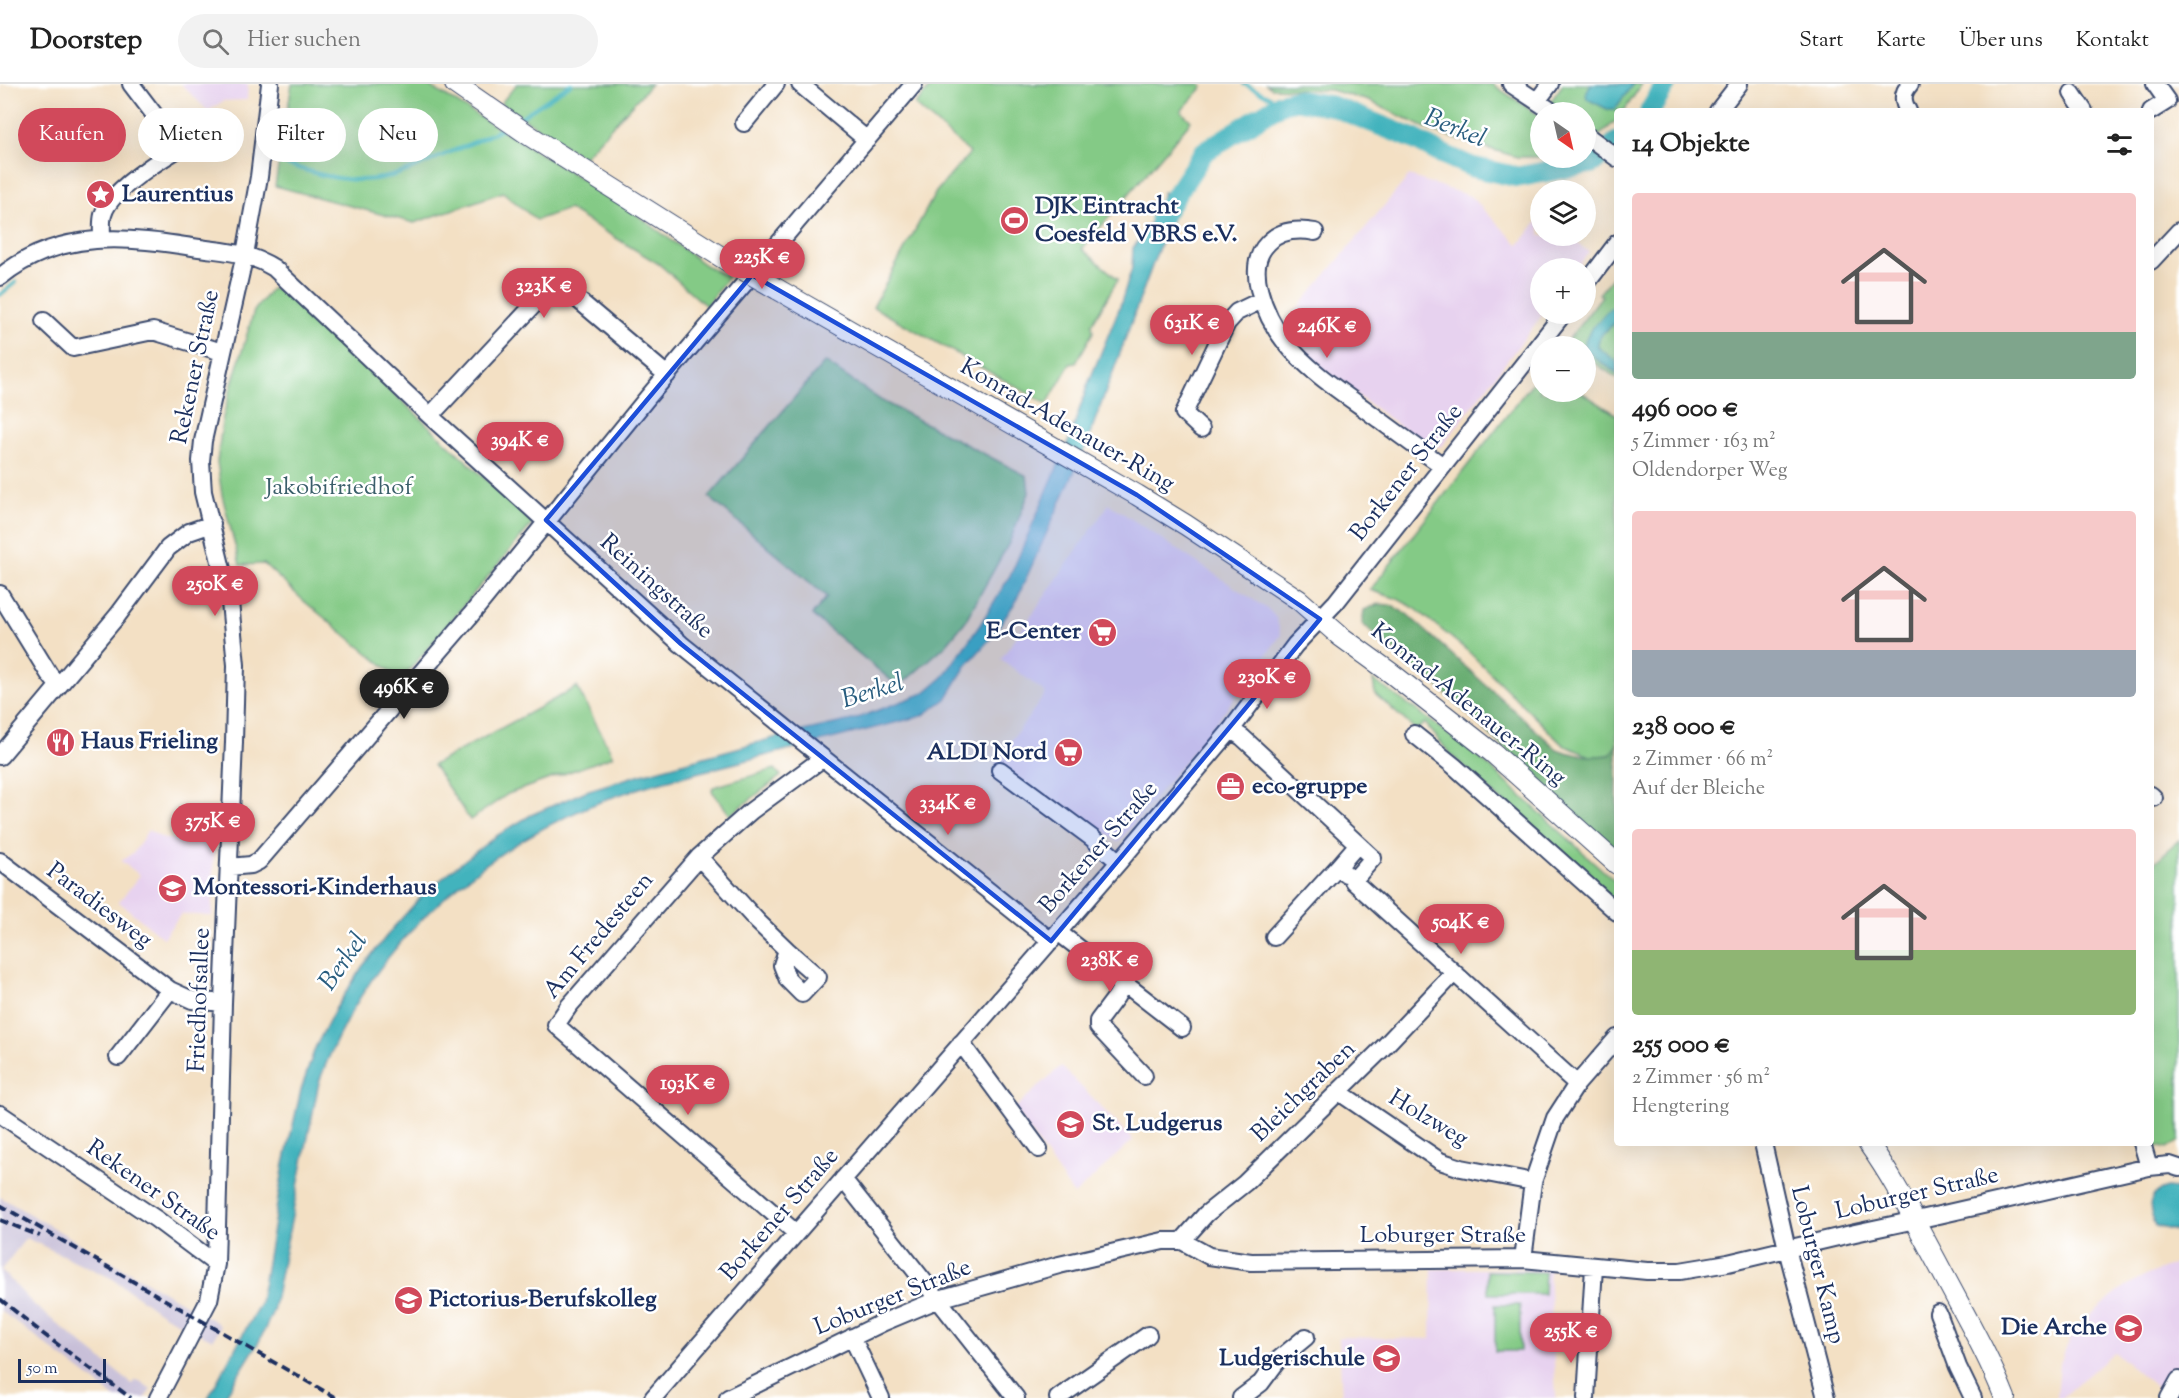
<!DOCTYPE html>
<html lang="de">
<head>
<meta charset="utf-8">
<style>
  :root { --surface:#fff; --page:#f2f2f2; --text:#222; --muted:#767676; --line:#e0e0e0; --accent:#d1495b }
  body { margin:0; font-family:"Sorts Mill Goudy",serif; background:var(--page); color:var(--text); height:100vh; display:flex; flex-direction:column; font-size:22px; white-space:nowrap }
  * { box-sizing:border-box; margin:0 }
  p { font-size:20px; color:var(--muted) }
  .icon { flex:none; width:33px; height:33px; fill:none; stroke:currentColor; stroke-width:2; stroke-linecap:round; stroke-linejoin:round }
  .map { position:relative; flex:1; overflow:hidden }
  .sheet { position:absolute; left:1614px; top:24px; width:540px; height:1038px; display:flex; flex-direction:column; background:var(--surface); border-radius:6px; box-shadow:0 6px 24px #0002 }
  .sheet>* { flex:none }
  .top-card { position:absolute; left:18px; top:24px; width:570px; height:54px; display:flex; gap:12px }
  .needle { width:39px; rotate:146deg }
  .controls { position:absolute; left:1530px; top:18px; display:grid; gap:12px }
  .controls a { display:grid; place-items:center; width:66px; height:66px; border-radius:50%; background:var(--surface); box-shadow:0 6px 24px #0002; font-size:30px }
  .scale { position:absolute; left:18px; bottom:15px; width:88px; box-sizing:border-box; padding-left:6px; border:3px solid #1b2f5e; border-top:0; font-size:16px; line-height:21px; white-space:nowrap; color:#1b2f5e; -webkit-text-stroke:4px #fff; paint-order:stroke }
  .price { position:absolute; translate:-50% -51px; padding:0 14px; border-radius:21px; background:var(--accent); color:#fff; font-size:20px; line-height:39px; filter:drop-shadow(0 2px 3px #0008) }
  .price::after { content:''; position:absolute; left:50%; top:36px; width:18px; height:14px; margin-left:-9px; background:inherit; clip-path:polygon(0 0,100% 0,50% 100%) }
  .price.current { background:#222; color:#fff }
  ul { padding:0; list-style:none }
  li { display:grid; align-content:center; gap:12px; height:318px; padding:0 18px }
  li span { display:grid; place-items:center; height:186px; border-radius:6px; color:#555 }
  li>.icon { margin-inline-start:auto }
  span .icon { width:108px; height:108px; fill:#fffc; stroke-width:1 }
  li b { font-size:26px }
  h2 { display:flex; justify-content:space-between; align-items:center; height:72px; padding:0 18px; font-size:26px }
  .chip { padding:0 21px; border-radius:27px; background:var(--surface); box-shadow:0 6px 24px #0002; font-size:21px; line-height:54px }
  .chip.current { background:var(--accent); color:#fff }
  header { display:flex; align-items:center; gap:36px; box-sizing:border-box; height:84px; padding:0 30px; background:var(--surface); border-bottom:2px solid var(--line) }
  header strong { font-size:28px }
  nav { display:flex; gap:33px; margin-inline-start:auto; font-size:21px }
  .search { width:420px; height:54px; background:var(--page); display:flex; align-items:center; gap:15px; box-sizing:border-box; padding:0 21px; border-radius:33px; color:var(--muted); font-size:22px }
  .map>svg:first-child { display:block }
  .built { fill:#e7d2ef }
  .industrial { fill:#c8bfd8 }
  .green { fill:#84ca86; stroke:#507c72; stroke-width:1.5 }
  .forest { fill:#6bae73; stroke:#436e68; stroke-width:1.5 }
  .water { fill:#43b3bd; stroke:#2f718e; stroke-width:1.5 }
  .lines { fill:none; stroke-linecap:round; stroke-linejoin:round }
  .stream { stroke:#43b3bd; stroke-width:4 }
  .river { stroke:#43b3bd; stroke-width:21 }
  .minor-casing { stroke:#3b4a6d; stroke-width:20 }
  .major-casing { stroke:#3b4a6d; stroke-width:22 }
  .minor { stroke:#fff; stroke-width:16 }
  .major { stroke:#fff; stroke-width:20 }
  .rail { stroke:#1b2f5e; stroke-width:4; stroke-dasharray:9 4.5; stroke-linecap:butt }
  .major-bridge-casing { stroke:#3b4a6d; stroke-width:22; stroke-linecap:butt }
  .major-bridge { stroke:#fff; stroke-width:20 }
  .marked { fill:#1d4ed8; fill-opacity:0.2; stroke:#1d4ed8; stroke-width:4.5; stroke-linejoin:round }
  .labels { text-anchor:middle; dominant-baseline:central; stroke-width:5; stroke-linejoin:round; paint-order:stroke }
  .poi-label { font-size:24px; font-weight:bold; fill:#1b2f5e; stroke:#fff; text-anchor:start }
  .street-label { font-size:24px; fill:#1b2f5e; stroke:#fff }
  .park-label { font-size:24px; fill:#3a5e6a; stroke:#fff }
  .water-label { font-size:26px; font-style:italic; fill:#295d7f; stroke:#fff }
</style>
</head>
<body>
<header>
<strong>Doorstep</strong>
<div class="search"><svg class="icon" aria-label="search" viewBox="0 0 24 24"><circle cx="10" cy="10" r="6"/><path d="M15 15l6 6"/></svg>Hier suchen</div>
<nav><a>Start</a><a>Karte</a><a>Über uns</a><a>Kontakt</a></nav>
</header>
<div class="map">
<svg width="2179" height="1314" viewBox="0 0 2179 1314">
  <rect width="100%" height="100%" fill="#fff"/>
  <filter id="ink" filterUnits="userSpaceOnUse"><feTurbulence type="fractalNoise" baseFrequency=".0167" numOctaves="2"/><feDisplacementMap in="SourceGraphic" scale="12" xChannelSelector="R" yChannelSelector="G"/><feConvolveMatrix kernelMatrix="1 2 1 2 8 2 1 2 1" color-interpolation-filters="sRGB"/></filter>
  <filter id="wash" filterUnits="userSpaceOnUse"><feTurbulence type="fractalNoise" baseFrequency=".008" numOctaves="4" result="noise"/><feDisplacementMap in="SourceGraphic" scale="24" xChannelSelector="R" yChannelSelector="G"/><feGaussianBlur stdDeviation="1.35" result="paint"/><feColorMatrix in="noise" values="0 0 0 0 0 0 0 0 0 0 0 0 0 0 0 0 0 1.4 0 .05"/><feComposite in="paint" operator="in"/></filter>
  <g filter="url(#wash)">
    <rect width="100%" height="100%" fill="#f3e0c4"/>
    <path class="built" d="M181,0H248L247,16L223,17L208,27Z
      M1409,92L1470,112L1519,161L1540,134V152H1568L1589,168L1577,184H1540V230H1543L1442,362L1429,363L1319,284L1282,243Z
      M1109,420L1270,527L1276,534L1281,551L1208,649L1118,758L1102,745L1097,750L995,679L1046,609L1001,575Z
      M148,746L164,755H214L212,832L181,830L163,854L119,818L140,791L121,777L134,768Z
      M1061,982L1133,1056L1074,1111L1014,1025Z
      M2179,1178V1276L2161,1307L2114,1268L2062,1314H2057L2060,1280L2065,1266L2072,1252L2085,1235L2120,1207L2145,1192Z
      M1432,1185H1549L1556,1314H1342L1339,1253L1431,1255Z"/>
    <path class="industrial" d="M0,1113L216,1238L220,1243L213,1256L163,1231L113,1195L26,1154L1,1186L34,1221L132,1300L135,1296L140,1297L151,1305L145,1314H116L0,1226Z"/>
    <path class="green" d="M292,0H426L621,119L705,181L728,193L706,222L659,180L568,125L536,136L503,108L414,139L275,102Z
      M517,0H651L583,74L501,19Z
      M933,0H1200L1203,3L1181,27L1191,37L1082,165L1118,195L1092,240L1093,248L1076,279L1070,280L1047,320L873,223L936,108L970,69L915,21Z
      M1266,0H1492L1540,32V73H1517L1434,48L1369,17L1330,6L1272,4Z
      M1563,0H1642L1624,27H1617V36L1586,63V28H1543Z
      M1617,188V294L1586,273V262H1569L1565,260L1602,212L1599,210Z
      M271,205L283,206L533,439L401,596L305,518L264,480L240,481L222,411L217,378L223,333L232,300L254,227Z
      M825,278L882,317L1027,392L1029,409L1009,459L964,539L946,561L903,599L892,597L812,531L827,513L709,413Z
      M1540,289V308H1581L1617,331V660L1610,671L1592,673L1563,661L1470,569L1416,525L1398,515L1370,506Z
      M1373,596L1419,628L1481,675L1609,792L1617,799V821L1451,671L1425,639L1416,646L1375,610Z
      M577,603L613,672L508,710L470,736L433,681Z
      M775,685L781,692L730,731L712,707L713,703Z
      M2179,756V1057L2167,1065L2147,1059H2151V782Z
      M1487,1187L1545,1188L1544,1210H1488Z
      M1495,1221H1520V1267H1495Z"/>
    <path class="forest" d="M1378,520L1390,521L1407,530L1557,665C1576,672 1590,673 1610,671L1617,660V769L1439,603L1362,540L1364,526Z"/>
    <path class="water" d="M1591,0H1633L1615,25H1607L1587,15L1586,9Z
      M1163,108L1182,112L1158,166L1085,364L1015,519L989,556L966,582L946,615L922,632L653,700C502,743 373,849 319,998L273,1227L260,1256L224,1314H208L260,1219L284,1080L301,1006L315,964L334,927L362,883L392,845L420,814L453,785L496,752L531,731L586,707L638,691L781,652L852,636L924,609L943,593L980,541L1011,490L1069,356L1088,300L1119,225L1132,184L1133,164L1157,128Z
      M1610,224L1617,227V237C1609,245 1597,250 1598,263L1617,278V289C1574,261 1577,261 1610,224Z
      M2166,1104L2179,1105V1148L2156,1142C2148,1125 2146,1111 2166,1104Z"/>
    <g class="lines">
      <path class="stream" d="M1244,0L1282,19
        M518,35L571,0
        M280,78C320,92 360,104 401,89C417,84 432,76 448,69C467,61 488,53 506,42
        M0,211L16,198"/>
      <path class="river" d="M1650,27L1666,0
        M1160,135L1204,68L1282,19L1296,16L1332,22L1414,55L1440,69L1472,83L1518,93L1592,79L1617,58"/>
    </g>
  </g>
  <g filter="url(#ink)">
    <g class="lines">
      <defs>
        <path id="minor" d="M131,0L179,63
          M800,0L867,56
          M1511,0L1553,28
          M2072,9L2084,27
          M1537,17L1550,0
          M1718,27L1739,0
          M1908,27C1902,17 1902,9 1910,0
          M2151,27L2167,17L2155,0
          M744,39L776,0
          M1586,51L1617,74
          M1315,148C1298,145 1280,146 1268,159C1255,172 1255,188 1259,205C1264,224 1273,243 1285,258C1306,284 1335,304 1362,323C1389,343 1416,363 1443,382
          M102,155C102,147 101,138 103,131C110,100 197,54 224,38
          M2151,177L2179,147
          M0,193C60,144 129,153 199,164C228,168 248,168 274,184L430,332L681,560L1051,857
          M1586,200L1617,159
          M44,237L73,264L153,247L222,268
          M430,332L556,197L667,291
          M1201,345L1184,329L1227,239L1237,228L1262,216
          M0,510L49,590L58,601
          M1231,646L1242,653L1373,774L1353,797L1577,1000
          M1414,650L1454,682L1617,828
          M0,672L118,531L168,464L189,448L212,440
          M1000,686L1092,754L1119,778
          M2151,711L2154,714
          M699,773L758,838L787,866L782,881L788,896L802,910L818,893L787,866
          M0,777L170,906L192,916L223,919
          M229,783L251,781L259,777L470,532L648,313L914,0
          M1346,790L1338,783L1358,760
          M1058,848L1182,944
          M1274,853L1338,783
          M1120,895V906L1116,913L1098,937V943L1144,992
          M961,959L1039,1065
          M118,973L170,906
          M1339,1008L1440,1077L1461,1084L1533,1098
          M0,1030L156,1135L216,1180
          M1763,1059L1787,1165L1826,1314
          M2142,1059L2149,1083
          M843,1095L1016,1314
          M796,1149L556,941L569,922L699,773L751,727L823,674
          M1182,1157L1206,1130L1245,1099L1381,966L1454,889
          M1523,1175L1533,1098L1555,1034L1577,1000L1617,954
          M1938,1229L1958,1283L1973,1314
          M852,1253L881,1314
          M158,1314L209,1216L216,1180L223,919L234,658L236,581L230,518L203,408L201,377L203,357L245,170L259,93L270,0
          M653,1314L1119,778L1231,646L1295,561L1336,518L1563,230
          M728,1314L884,1238L939,1215L1059,1181L1163,1157H1182L1209,1172L1251,1178L1523,1175L1647,1187H1680L1728,1179L1855,1149L1939,1131L2149,1083L2170,1081L2179,1084
          M1058,1314L1148,1251
          M1241,1314L1261,1299L1278,1276L1306,1253
          M1586,1314L1594,1183
          M2169,1314L2179,1296"/>
        <path id="major" d="M455,0L530,52L726,176
          M777,205L1137,411L1186,441L1299,516L1340,552L1391,589L1493,669L1617,780
          M1868,1059C1896,1098 1916,1140 1939,1182C1962,1226 1987,1268 2005,1314"/>
      </defs>
      <use href="#minor" class="minor-casing"/>
      <use href="#major" class="major-casing"/>
      <use href="#minor" class="minor"/>
      <use href="#major" class="major"/>
      <path class="rail" d="M0,1121L336,1314
        M0,1136L40,1152
        M0,1215L42,1249L131,1314"/>
      <defs>
        <path id="major-bridge" d="M726,176L777,205"/>
      </defs>
      <use href="#major-bridge" class="major-bridge-casing"/>
      <use href="#major-bridge" class="major-bridge"/>
    </g>
  </g>
  <path class="marked" d="M752,191L1137,411L1320,535L1051,857L681,560L546,436Z"/>
  <defs>
    <symbol id="sight-disc" viewBox="-11 -11 22 22"><circle r="9.5" fill="#d1495b" stroke="#fff"/><path d="M0-6L1.8-2.2L6-1.7L2.9 1.2L3.7 5.4L0 3.3L-3.7 5.4L-2.9 1.2L-6-1.7L-1.8-2.2Z" fill="#fff"/></symbol>
    <symbol id="stadium-disc" viewBox="-11 -11 22 22"><circle r="9.5" fill="#d1495b" stroke="#fff"/><path d="M0-5a6.5 5 0 1 0 0 10a6.5 5 0 1 0 0-10ZM-3.5-1.8h7v3.6h-7Z" fill="#fff"/></symbol>
    <symbol id="supermarket-disc" viewBox="-11 -11 22 22"><circle r="9.5" fill="#d1495b" stroke="#fff"/><path d="M-6-5.5h2.5l.6 2H6L4.5 2H-2.5L-4.4-4H-6ZM-1.5 3.2a1.3 1.3 0 1 0 .1 0ZM3 3.2a1.3 1.3 0 1 0 .1 0Z" fill="#fff"/></symbol>
    <symbol id="restaurant-disc" viewBox="-11 -11 22 22"><circle r="9.5" fill="#d1495b" stroke="#fff"/><path d="M-5-6h1v4h1v-4h1v4h1v-4h1v5L-1.5 .5V6h-2V.5L-5-1ZM5-6V6H3V1.5H1.5Q1.5-4 5-6Z" fill="#fff"/></symbol>
    <symbol id="office-disc" viewBox="-11 -11 22 22"><circle r="9.5" fill="#d1495b" stroke="#fff"/><path d="M-6-3h4V-5.5h4V-3h4V5H-6ZM-1-4.5V-3h2v-1.5ZM-6 0V1H6V0Z" fill="#fff"/></symbol>
    <symbol id="school-disc" viewBox="-11 -11 22 22"><circle r="9.5" fill="#d1495b" stroke="#fff"/><path d="M0-5L7-2L0 1L-7-2ZM-4 1L0 2.5L4 1V4Q0 6-4 4Z" fill="#fff"/></symbol>
  </defs>
  <g fill-rule="evenodd">
    <use href="#sight-disc" x="84" y="94" width="33" height="33"/>
    <use href="#stadium-disc" x="998" y="120" width="33" height="33"/>
    <use href="#supermarket-disc" x="1086" y="532" width="33" height="33"/>
    <use href="#restaurant-disc" x="44" y="642" width="33" height="33"/>
    <use href="#supermarket-disc" x="1052" y="652" width="33" height="33"/>
    <use href="#office-disc" x="1214" y="686" width="33" height="33"/>
    <use href="#school-disc" x="156" y="788" width="33" height="33"/>
    <use href="#school-disc" x="1054" y="1024" width="33" height="33"/>
    <use href="#school-disc" x="392" y="1200" width="33" height="33"/>
    <use href="#school-disc" x="2112" y="1228" width="33" height="33"/>
    <use href="#school-disc" x="1370" y="1258" width="33" height="33"/>
  </g>
  <g class="labels">
    <g class="poi-label">
      <text x="122" y="111">Laurentius</text>
      <text x="1035" y="123">DJK Eintracht<tspan x="1035" dy="28">Coesfeld VBRS e.V.</tspan></text>
      <text x="1081" y="548" text-anchor="end">E-Center</text>
      <text x="81" y="658">Haus Frieling</text>
      <text x="1047" y="669" text-anchor="end">ALDI Nord</text>
      <text x="1252" y="703">eco-gruppe</text>
      <text x="193" y="804">Montessori-Kinderhaus</text>
      <text x="1092" y="1040">St. Ludgerus</text>
      <text x="429" y="1216">Pictorius-Berufskolleg</text>
      <text x="2107" y="1244" text-anchor="end">Die Arche</text>
      <text x="1365" y="1275" text-anchor="end">Ludgerischule</text>
    </g>
    <g class="street-label">
      <text transform="translate(196 283) rotate(-78)">Rekener Straße</text>
      <text transform="translate(1067 342) rotate(30)">Konrad-Adenauer-Ring</text>
      <text transform="translate(1407 389) rotate(-52)">Borkener Straße</text>
      <text transform="translate(656 503) rotate(42)">Reiningstraße</text>
      <text transform="translate(1468 621) rotate(39)">Konrad-Adenauer-Ring</text>
      <text transform="translate(1099 764) rotate(-49)">Borkener Straße</text>
      <text transform="translate(99 822) rotate(37)">Paradiesweg</text>
      <text transform="translate(599 852) rotate(-50)">Am Fredesteen</text>
      <text transform="translate(200 916) rotate(-88)">Friedhofsallee</text>
      <text transform="translate(1304 1008) rotate(-44)">Bleichgraben</text>
      <text transform="translate(1428 1035) rotate(31)">Holzweg</text>
      <text transform="translate(153 1107) rotate(35)">Rekener Straße</text>
      <text transform="translate(1917 1110) rotate(-13)">Loburger Straße</text>
      <text transform="translate(780 1131) rotate(-49)">Borkener Straße</text>
      <text x="1443" y="1152">Loburger Straße</text>
      <text transform="translate(1817 1181) rotate(76)">Loburger Kamp</text>
      <text transform="translate(893 1214) rotate(-22)">Loburger Straße</text>
    </g>
    <g class="park-label">
      <text x="339" y="404">Jakobifriedhof</text>
    </g>
    <g class="water-label">
      <text transform="translate(1455 45) rotate(22)">Berkel</text>
      <text transform="translate(873 608) rotate(-17)">Berkel</text>
      <text transform="translate(344 878) rotate(-55)">Berkel</text>
    </g>
  </g>
</svg>
<div class="controls">
<a><svg class="needle" viewBox="-14 -14 28 28"><path d="M0-13l5 13h-10z" fill="#e53935"/><path d="M0 13l5-13h-10z" fill="#767676"/></svg></a>
<a><svg class="icon" aria-label="layers" viewBox="0 0 24 24"><path d="M12 4l9 5-9 5-9-5zM3 14l9 5 9-5"/></svg></a>
<a>+</a>
<a>−</a>
</div>
<div class="scale">50 m</div>
<b class="price" style="left:762px;top:206px">225K €</b>
<b class="price" style="left:544px;top:235px">323K €</b>
<b class="price" style="left:1192px;top:272px">631K €</b>
<b class="price" style="left:1327px;top:275px">246K €</b>
<b class="price" style="left:520px;top:389px">394K €</b>
<b class="price" style="left:215px;top:533px">250K €</b>
<b class="price" style="left:1267px;top:626px">230K €</b>
<b class="price current" style="left:404px;top:636px">496K €</b>
<b class="price" style="left:948px;top:752px">334K €</b>
<b class="price" style="left:213px;top:770px">375K €</b>
<b class="price" style="left:1461px;top:871px">504K €</b>
<b class="price" style="left:1110px;top:909px">238K €</b>
<b class="price" style="left:688px;top:1032px">193K €</b>
<b class="price" style="left:1571px;top:1280px">255K €</b>
<div class="top-card">
<a class="chip current">Kaufen</a>
<a class="chip">Mieten</a>
<a class="chip">Filter</a>
<a class="chip">Neu</a>
</div>
<section class="sheet">
<h2>14 Objekte<svg class="icon" aria-label="filters" viewBox="0 0 24 24"><path d="M4 7h16M4 17h16"/><circle cx="9" cy="7" r="2"/><circle cx="15" cy="17" r="2"/></svg></h2>
<ul>
<li><span style="background:linear-gradient(#f6c9c9 75%,#7fa58c 0)"><svg class="icon" aria-label="home" viewBox="0 0 24 24"><path d="M3 11l9-7 9 7M6 9v11h12V9"/></svg></span><div><b>496 000 €</b><p>5 Zimmer · 163 m²</p><p>Oldendorper Weg</p></div></li>
<li><span style="background:linear-gradient(#f6c9c9 75%,#9aa5b1 0)"><svg class="icon" aria-label="home" viewBox="0 0 24 24"><path d="M3 11l9-7 9 7M6 9v11h12V9"/></svg></span><div><b>238 000 €</b><p>2 Zimmer · 66 m²</p><p>Auf der Bleiche</p></div></li>
<li><span style="background:linear-gradient(#f6c9c9 65%,#8fb573 0)"><svg class="icon" aria-label="home" viewBox="0 0 24 24"><path d="M3 11l9-7 9 7M6 9v11h12V9"/></svg></span><div><b>255 000 €</b><p>2 Zimmer · 56 m²</p><p>Hengtering</p></div></li>
</ul>
</section>
</div>
</body>
</html>
